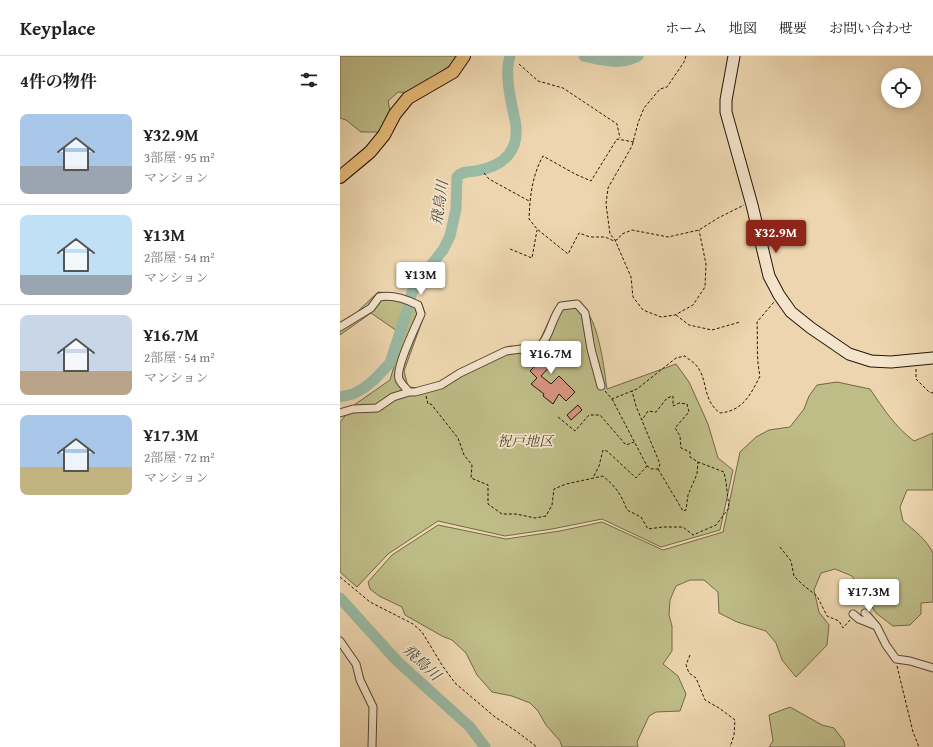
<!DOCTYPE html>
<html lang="ja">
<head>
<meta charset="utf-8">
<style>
  :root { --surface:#fff; --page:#f6f6f6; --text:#222; --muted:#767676; --line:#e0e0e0; --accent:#8f2418 }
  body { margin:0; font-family:"Gentium Book Plus","Noto Serif JP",serif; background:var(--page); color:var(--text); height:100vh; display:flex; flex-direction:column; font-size:15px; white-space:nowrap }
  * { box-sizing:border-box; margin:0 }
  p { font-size:13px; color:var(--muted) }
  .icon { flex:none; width:22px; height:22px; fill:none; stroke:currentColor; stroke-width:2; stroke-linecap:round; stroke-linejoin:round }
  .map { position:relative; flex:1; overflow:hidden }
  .sheet { display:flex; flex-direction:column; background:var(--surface); width:340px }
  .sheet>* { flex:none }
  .tools { position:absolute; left:541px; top:12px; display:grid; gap:8px }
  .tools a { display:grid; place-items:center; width:40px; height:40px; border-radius:50%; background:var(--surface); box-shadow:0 2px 6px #0003; font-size:20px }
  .price { position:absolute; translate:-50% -34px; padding:0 9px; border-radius:4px; background:#fff; color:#222; font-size:13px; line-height:26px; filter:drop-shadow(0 1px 2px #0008) }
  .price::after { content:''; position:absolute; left:50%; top:24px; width:12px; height:9px; margin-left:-6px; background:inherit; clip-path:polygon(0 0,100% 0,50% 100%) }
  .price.on { background:var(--accent); color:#fff }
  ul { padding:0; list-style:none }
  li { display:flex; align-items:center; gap:12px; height:100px; padding:0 20px }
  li+li { border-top:1px solid var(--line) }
  li span { display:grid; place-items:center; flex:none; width:112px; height:80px; border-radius:8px; color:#555 }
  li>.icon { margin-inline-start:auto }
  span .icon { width:48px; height:48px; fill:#fffc; stroke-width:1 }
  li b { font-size:17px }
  h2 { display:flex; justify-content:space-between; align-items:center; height:48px; padding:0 20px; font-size:17px }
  header { display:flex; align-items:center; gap:24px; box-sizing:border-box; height:56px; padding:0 20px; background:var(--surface); border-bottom:1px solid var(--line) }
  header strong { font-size:19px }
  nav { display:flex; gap:22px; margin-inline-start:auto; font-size:14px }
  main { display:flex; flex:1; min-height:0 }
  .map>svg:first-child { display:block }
  .green { fill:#bebc87; stroke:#726848 }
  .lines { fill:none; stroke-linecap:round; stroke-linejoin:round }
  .river { stroke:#9abaa5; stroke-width:11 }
  .building { fill:#d99582; stroke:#251508 }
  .street-casing { stroke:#574532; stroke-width:9 }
  .secondary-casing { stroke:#251508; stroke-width:13 }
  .primary-casing { stroke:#251508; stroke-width:14 }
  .path { stroke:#251508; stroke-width:1; stroke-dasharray:3 2; stroke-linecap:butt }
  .street { stroke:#f3e4cb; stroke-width:7 }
  .secondary { stroke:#f3e4cb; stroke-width:11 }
  .primary { stroke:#e6bb78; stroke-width:12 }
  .labels { text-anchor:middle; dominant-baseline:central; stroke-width:3.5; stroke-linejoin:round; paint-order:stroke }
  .park-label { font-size:14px; font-style:italic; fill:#53472e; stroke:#f3e4cb }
  .water-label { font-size:15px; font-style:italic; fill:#4e4f3f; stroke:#f3e4cb }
</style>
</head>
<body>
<header>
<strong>Keyplace</strong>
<nav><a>ホーム</a><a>地図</a><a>概要</a><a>お問い合わせ</a></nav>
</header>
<main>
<section class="sheet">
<h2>4件の物件<svg class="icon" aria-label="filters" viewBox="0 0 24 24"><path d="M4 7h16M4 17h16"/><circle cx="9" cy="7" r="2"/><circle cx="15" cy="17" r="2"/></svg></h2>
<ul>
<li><span style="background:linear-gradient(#a9c7e8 65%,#9aa5b1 0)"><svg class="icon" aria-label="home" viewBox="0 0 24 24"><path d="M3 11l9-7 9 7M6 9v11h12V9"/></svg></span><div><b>¥32.9M</b><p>3部屋 · 95 m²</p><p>マンション</p></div></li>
<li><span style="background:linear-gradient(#bfe0f5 75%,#9aa5b1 0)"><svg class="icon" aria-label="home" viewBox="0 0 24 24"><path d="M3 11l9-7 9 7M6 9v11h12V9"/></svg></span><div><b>¥13M</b><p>2部屋 · 54 m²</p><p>マンション</p></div></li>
<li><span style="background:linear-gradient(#c9d6e8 70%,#b9a48a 0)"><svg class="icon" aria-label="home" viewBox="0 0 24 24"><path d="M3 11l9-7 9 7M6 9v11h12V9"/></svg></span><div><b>¥16.7M</b><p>2部屋 · 54 m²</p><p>マンション</p></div></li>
<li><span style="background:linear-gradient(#a9c7e8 65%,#c2b280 0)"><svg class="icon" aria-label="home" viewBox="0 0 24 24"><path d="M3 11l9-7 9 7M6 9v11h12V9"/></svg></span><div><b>¥17.3M</b><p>2部屋 · 72 m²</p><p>マンション</p></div></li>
</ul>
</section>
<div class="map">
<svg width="593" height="691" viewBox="0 0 593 691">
  <rect width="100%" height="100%" fill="#edd6af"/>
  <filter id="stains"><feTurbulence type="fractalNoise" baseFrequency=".005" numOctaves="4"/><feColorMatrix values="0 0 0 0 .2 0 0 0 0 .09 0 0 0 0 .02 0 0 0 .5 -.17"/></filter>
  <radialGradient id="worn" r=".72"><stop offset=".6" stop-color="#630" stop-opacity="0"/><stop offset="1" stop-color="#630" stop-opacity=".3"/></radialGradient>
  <path class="green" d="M0,0H117L112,8L70,37L58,36L48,45L51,60L43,76H21L6,64L0,62Z
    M38,236L50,237L81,246L85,257L64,315L68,331L79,332L97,327L170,290L191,292L200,284L214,254L223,246C227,246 232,245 235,246C258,251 264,313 267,333L336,308L349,326L368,368L378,402L393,414L380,474L321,491L262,463L212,473L165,480L98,465L48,498L17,531L0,516V366L14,349L50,324L63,279L31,257L0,279V267L14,259Z
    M497,326L530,333C543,352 555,371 574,385L593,377V434H567L560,451L563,465C575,475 586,483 593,497V546L581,547V558L570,569L553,570L536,557L512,520L495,513L481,517L474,534L479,556L489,569L487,589L456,621L442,604L436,587L426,575L397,566L379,557L378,536L364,524H350L336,530L330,544L329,559L332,570V595L323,608L338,620L346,638L340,655L316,656L309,660L297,686L298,691H222L220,685L206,669L198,655L190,647L172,640L152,636L137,619L126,597L112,584L102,580L65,559L62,551L39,540L30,533L28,526L52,499L98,469L166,483L220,475L262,466L323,494L383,476L400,396L416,381L429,374L450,371L464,353L469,340L477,329Z
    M450,651L482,669L494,672L504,685L505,691H429L433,685L429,659Z"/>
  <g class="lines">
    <path class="river" d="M244,0C263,4 280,10 298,0
      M0,341L13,338L24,332L35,323L50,307L67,255L72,236L80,223L103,194L110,180L116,153L117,121C122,115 129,116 136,115C165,110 181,93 175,64C171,46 164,17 170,0
      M0,542L57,605L130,671L145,691"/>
  </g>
  <path class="building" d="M219,287L227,296L220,303L222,304L216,310L213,307L201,320L211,328L219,320L235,336L226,345L219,338L213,348L203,340L204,338L191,328L197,322L190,315L194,311L192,309L209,291L212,294Z
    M238,349L242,354L231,364L227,359Z"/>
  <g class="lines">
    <defs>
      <path id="street" d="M0,271L31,252L39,241C53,238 66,243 78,249L81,258C76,270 55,312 59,323C61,328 66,332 69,336
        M0,357L13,353L37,352L53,341L69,336H75L101,329L120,317L166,295L181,293L190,298C212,284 208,269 221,250L237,248L245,257L251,293L261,330
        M525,557L537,571L546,589L556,603L570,605L593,612
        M513,558L519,563L534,569
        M0,585L16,608L20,624L33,651L32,691"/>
      <path id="secondary" d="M394,0L386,44V56L412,149L429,220L439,239L451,256L471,272L509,298L531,305L551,306L593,302"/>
      <path id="primary" d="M0,121L30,96L44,79L55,58L68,42L113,16L124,0"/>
    </defs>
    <use href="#street" class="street-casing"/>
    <use href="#secondary" class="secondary-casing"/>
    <use href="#primary" class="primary-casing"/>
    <path class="path" d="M346,0L344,6L327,31L320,33L304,52L298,67L292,90L268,132L266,148L270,178L275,184L291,221L293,241L303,254L321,261L335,259L353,249L365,231L366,208L359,174
      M179,8L198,25L223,32L277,68L280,82
      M294,86L277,83L251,125L235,118L203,100C192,120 190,140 189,163L197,173L228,198L239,177L250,181H265L274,185L278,183L282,178L292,174L328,181L359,174L378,162L404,149
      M144,117L149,123L189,145
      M170,193L192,202L197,174
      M336,259L349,269L372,274L400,266
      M576,313V323L589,336L593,337
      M265,335L272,343L297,333L336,302L345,300C348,303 352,305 355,308C369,322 361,343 380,357C403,355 411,338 420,320C416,302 418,284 417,266L434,246
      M86,340L88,348H91L118,382L124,399L132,409L131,422L148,429V448L162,458H176L195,462L206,460L212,449L214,433L226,428L263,420C276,431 281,438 287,454L301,461L308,473L323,471H343L353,479L376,469L389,452L386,426L384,416L358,406L350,401V396L341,392L340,380L335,372L349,356L347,348L339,347L333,350V340L327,342L316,356L308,355L302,364
      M272,343L307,410L312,413H318L320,408L296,350L292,335
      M218,361L235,375L249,359H260L286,389L294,386
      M318,413L343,455L346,454L348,439L357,418L358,406
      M254,420L259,410L263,394L267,395L296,422L307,410
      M440,491L451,505L454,520L463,529L477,540L487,560L499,565L503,572L510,564
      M0,521L30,546L73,568L82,576L102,609L115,627L155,661L176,675L197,691
      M350,599L346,609L349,617L356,622L365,644L379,652L395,664L394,679L390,691
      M557,610L573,676L579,691"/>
    <use href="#street" class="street"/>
    <use href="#secondary" class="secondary"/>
    <use href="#primary" class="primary"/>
  </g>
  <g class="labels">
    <g class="park-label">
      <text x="185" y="385">祝戸地区</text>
    </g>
    <g class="water-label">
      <text transform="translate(99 147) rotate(-82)">飛鳥川</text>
      <text transform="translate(82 606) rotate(43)">飛鳥川</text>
    </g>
  </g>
  <rect width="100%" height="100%" filter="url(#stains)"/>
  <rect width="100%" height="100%" fill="url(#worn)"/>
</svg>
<div class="tools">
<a><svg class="icon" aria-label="locate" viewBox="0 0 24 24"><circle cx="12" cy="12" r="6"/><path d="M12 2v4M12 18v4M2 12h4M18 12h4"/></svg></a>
</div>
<b class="price on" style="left:436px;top:198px">¥32.9M</b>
<b class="price" style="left:81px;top:240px">¥13M</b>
<b class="price" style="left:211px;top:319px">¥16.7M</b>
<b class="price" style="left:529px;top:557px">¥17.3M</b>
</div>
</main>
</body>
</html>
